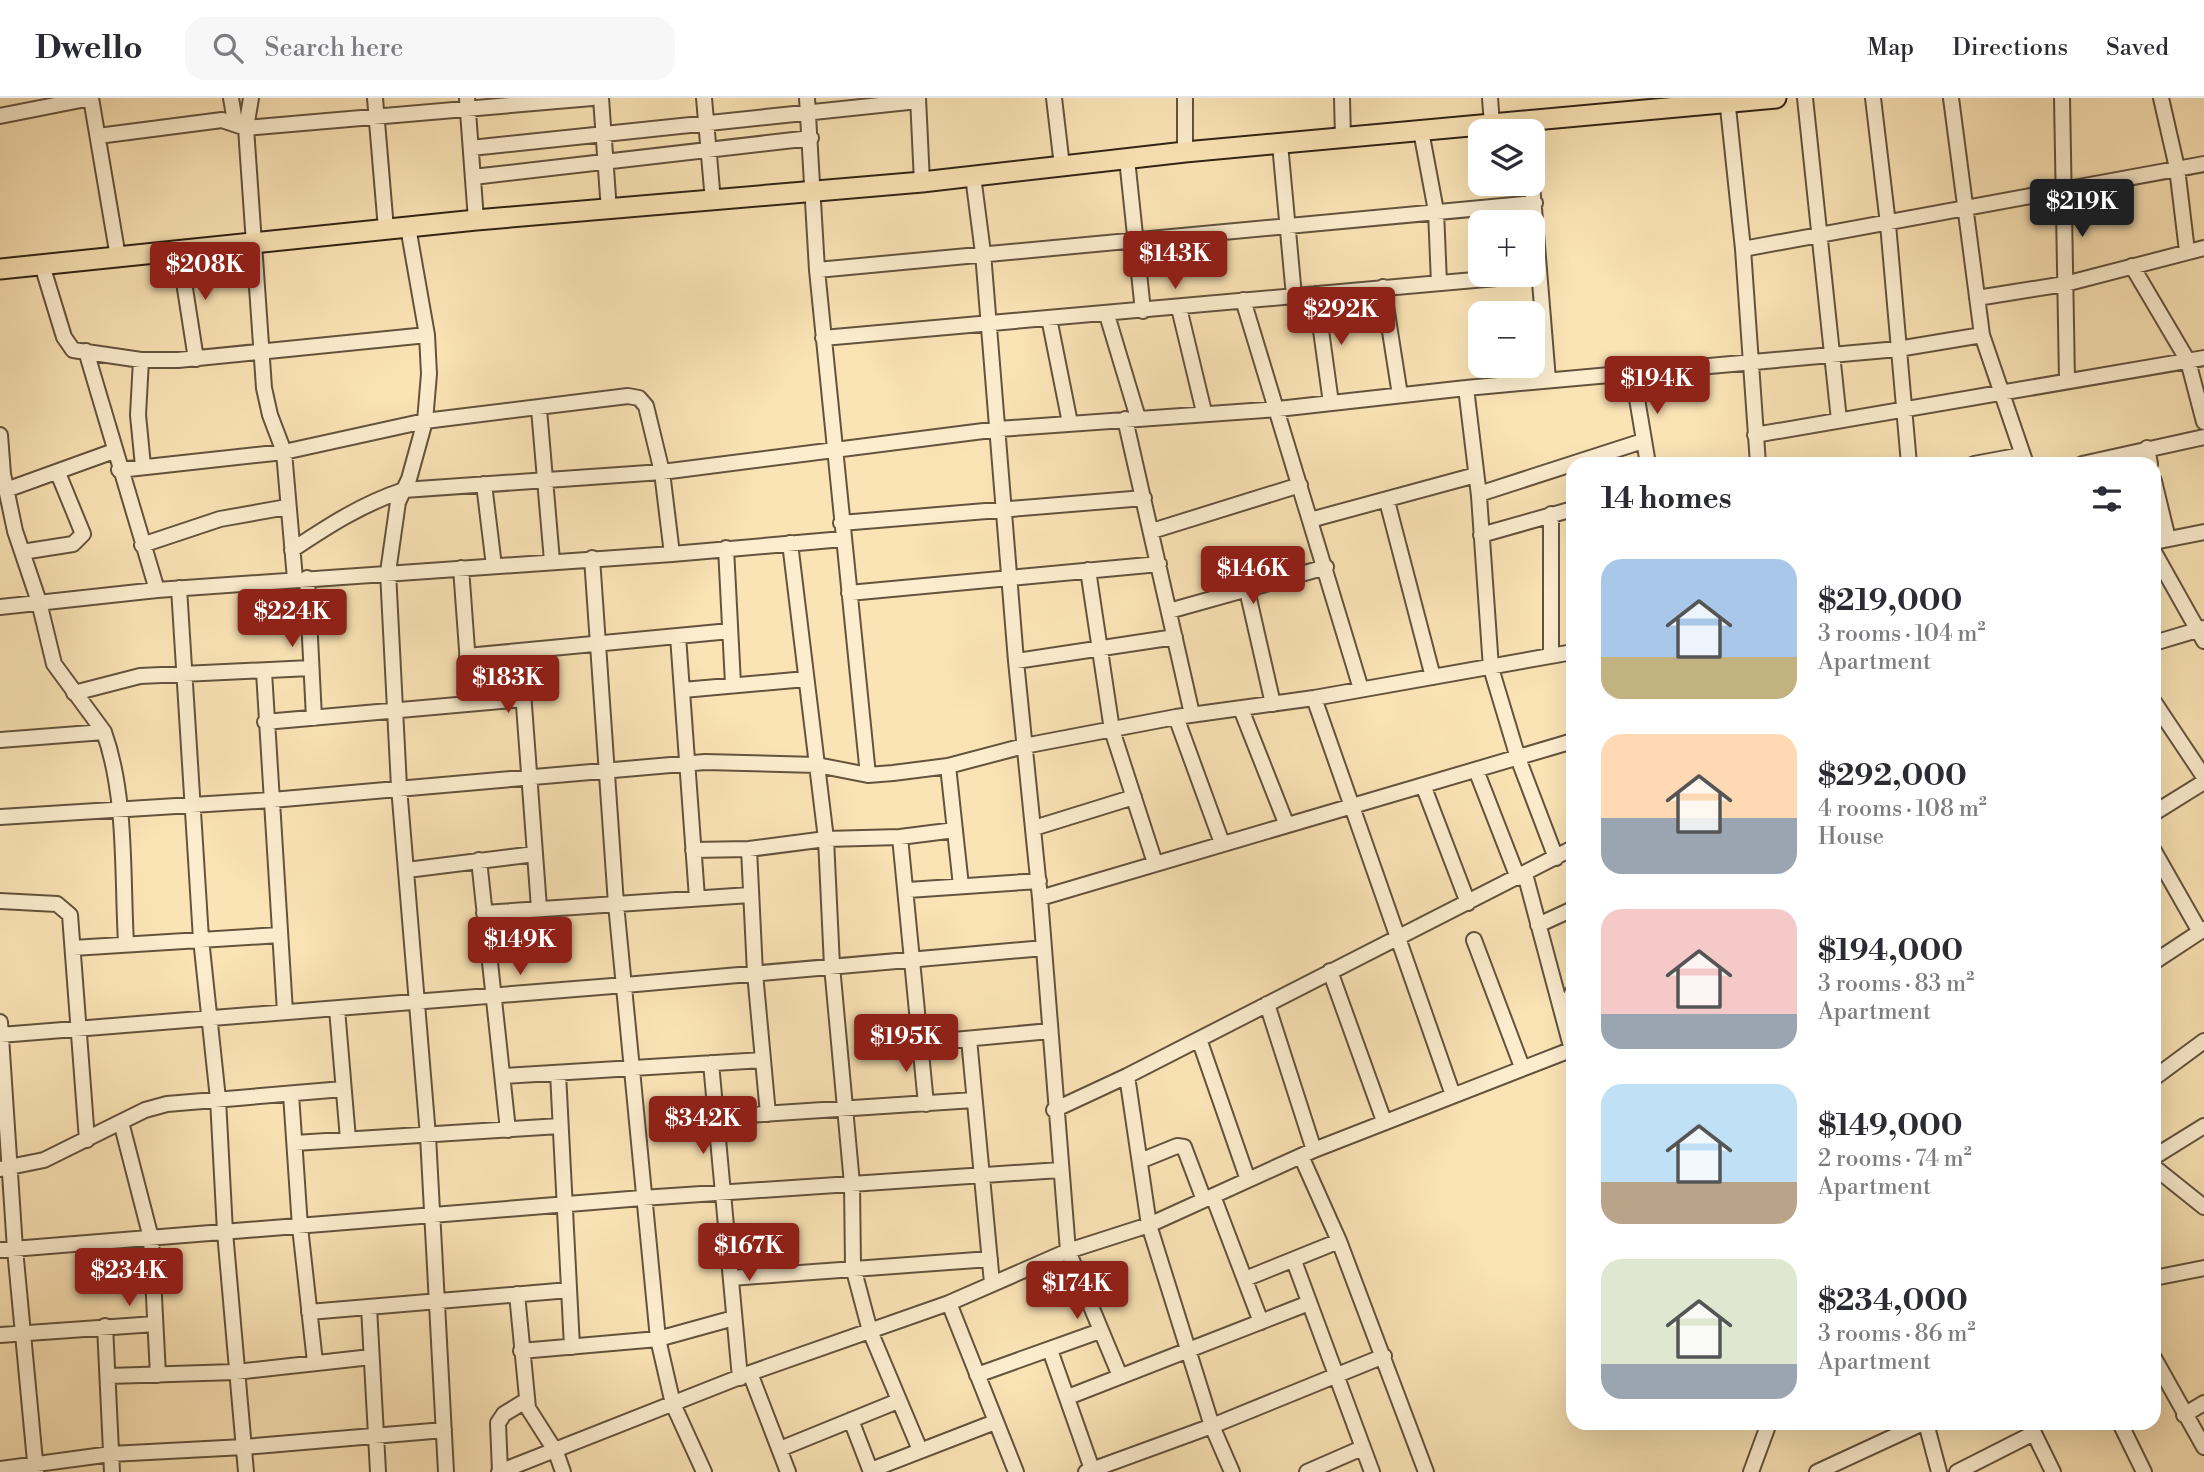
<!DOCTYPE html>
<html lang="en">
<head>
<meta charset="utf-8">
<style>
  :root { --surface:#fff; --page:#f7f7f7; --text:#2b2b33; --muted:#7c7c81; --line:#e1e1e2; --accent:#8f2418 }
  body { margin:0; font-family:"Libre Bodoni",serif; background:var(--page); color:var(--text); height:100vh; display:flex; flex-direction:column; font-size:26px; white-space:nowrap }
  * { box-sizing:border-box; margin:0 }
  p { font-size:23px; color:var(--muted) }
  .icon { flex:none; width:38px; height:38px; fill:none; stroke:currentColor; stroke-width:2; stroke-linecap:round; stroke-linejoin:round }
  .map { position:relative; flex:1; overflow:hidden }
  .panel { position:absolute; left:1566px; top:359px; width:595px; height:973px; display:flex; flex-direction:column; background:var(--surface); border-radius:21px; box-shadow:0 7px 28px #0002 }
  .panel>* { flex:none }
  .fabs { position:absolute; left:1468px; top:21px; display:grid; gap:14px }
  .fabs a { display:grid; place-items:center; width:77px; height:77px; border-radius:14px; background:var(--surface); box-shadow:0 7px 28px #0002; font-size:35px }
  .price { position:absolute; translate:-50% -60px; padding:0 16px; border-radius:7px; background:var(--accent); color:#fff; font-size:23px; line-height:46px; filter:drop-shadow(0 2px 4px #0008) }
  .price::after { content:''; position:absolute; left:50%; top:42px; width:21px; height:16px; margin-left:-10px; background:inherit; clip-path:polygon(0 0,100% 0,50% 100%) }
  .price.on { background:#222; color:#fff }
  ul { padding:0; list-style:none }
  li { display:flex; align-items:center; gap:21px; height:175px; padding:0 35px }
  li span { display:grid; place-items:center; flex:none; width:196px; height:140px; border-radius:21px; color:#555 }
  li>.icon { margin-inline-start:auto }
  span .icon { width:84px; height:84px; fill:#fffc; stroke-width:1 }
  li b { font-size:30px }
  h2 { display:flex; justify-content:space-between; align-items:center; height:84px; padding:0 35px; font-size:30px }
  header { display:flex; align-items:center; gap:42px; box-sizing:border-box; height:98px; padding:0 35px; background:var(--surface); border-bottom:2px solid var(--line) }
  header strong { font-size:33px }
  nav { display:flex; gap:38px; margin-inline-start:auto; font-size:24px }
  .search { width:490px; height:63px; background:var(--page); display:flex; align-items:center; gap:18px; box-sizing:border-box; padding:0 24px; border-radius:21px; color:var(--muted); font-size:26px }
  .map>svg:first-child { display:block }
  .lines { fill:none; stroke-linecap:round; stroke-linejoin:round }
  .minor-casing { stroke:#64533d; stroke-width:18 }
  .highway-casing { stroke:#322315; stroke-width:23 }
  .minor { stroke:#fcedcf; stroke-width:14 }
  .highway { stroke:#fae3b5; stroke-width:19 }
</style>
</head>
<body>
<header>
<strong>Dwello</strong>
<div class="search"><svg class="icon" aria-label="search" viewBox="0 0 24 24"><circle cx="10" cy="10" r="6"/><path d="M15 15l6 6"/></svg>Search here</div>
<nav><a>Map</a><a>Directions</a><a>Saved</a></nav>
</header>
<div class="map">
<svg width="2204" height="1374" viewBox="0 0 2204 1374">
  <rect width="100%" height="100%" fill="#fae3b5"/>
  <filter id="stains"><feTurbulence type="fractalNoise" baseFrequency=".00286" numOctaves="4"/><feColorMatrix values="0 0 0 0 .2 0 0 0 0 .09 0 0 0 0 .02 0 0 0 .5 -.17"/></filter>
  <radialGradient id="worn" r=".72"><stop offset=".6" stop-color="#630" stop-opacity="0"/><stop offset="1" stop-color="#630" stop-opacity=".3"/></radialGradient>
  <g class="lines">
    <defs>
      <path id="minor" d="M91,0L118,159
        M231,0L235,24
        M251,0L246,30L264,290L270,317L284,354L295,481
        M375,0L386,131
        M467,0L476,122
        M601,0L609,113
        M704,0L713,103
        M807,0L817,172L868,677
        M918,0L922,84
        M1054,0L1062,68
        M1342,0L1343,40
        M1490,0L1492,26
        M1727,0L1743,151L1758,366
        M1805,0L1839,322
        M1873,0L1888,126L1909,366
        M1951,0L1982,237L2026,366
        M2062,0L2067,282
        M2161,0L2177,70L2187,153
        M0,18L91,0
        M1421,33L1436,113L1439,185
        M98,38L222,22L246,30L592,0
        M1280,46L1294,198
        M471,50L918,3
        M1185,54V0
        M1127,61L1143,213
        M973,78L983,155L1016,563L1040,800L1068,1153L1120,1278
        M473,79L811,40
        M1532,86L1548,282
        M408,129L427,237L429,276L425,323L409,381L398,404L388,474L399,689L428,1038L446,1374
        M1743,151L2204,66
        M179,152L196,261
        M42,167L64,239L73,252L141,262H178L427,237
        M2132,168L2188,263L2204,324
        M817,172L1535,105
        M1383,189L1400,297
        M1316,196L1331,305
        M1977,200L2065,186L2204,150
        M1243,202L1361,591
        M1179,210L1204,314
        M1107,217L1138,320
        M1049,220L1070,325
        M823,240L1530,177
        M86,253L157,492
        M141,262L138,317L143,368
        M1633,277L1648,366
        M1466,290L1479,398L1491,570L1518,660L1556,760
        M539,311L552,463
        M1125,321L1192,616
        M0,337L3,376L15,433L39,504L54,566L104,634C127,699 122,777 126,845
        M1755,337L2204,260
        M2147,350L2150,366
        M1974,366L2022,357
        M2082,366L2204,339
        M119,372L284,354L425,323L628,298L639,300L646,308L662,374L672,456
        M2154,383L2168,441
        M484,386L494,468
        M6,392L114,353
        M1479,396L1643,343
        M1387,403L1433,579
        M1310,422L1476,377
        M841,425L1144,400
        M1152,433L1300,387
        M1481,437L1573,411
        M2154,444L2204,434
        M790,445L826,741L832,868L852,1086L853,1169L870,1233L920,1352
        M142,447L220,421L287,409
        M726,450L733,586
        M292,452C328,428 362,406 404,392L662,374L999,331L1278,311L1466,290L1898,251L1982,237
        M22,454L73,446L83,436L58,375
        M2154,454L2204,543
        M592,460L616,806L658,1241L673,1306L704,1374
        M461,470L471,606
        M1088,472L1112,632L1155,765
        M307,480L314,620
        M179,490L201,841L218,1001L225,1134L246,1374
        M1247,492L1273,606
        M849,495L1159,466
        M0,509L157,492L672,456L843,441
        M1169,513L1326,469
        M678,538L697,800
        M2154,545L2204,530
        M520,553L539,810
        M467,558L730,533
        M1551,558V416
        M1016,563L1175,539
        M264,574L285,914
        M683,592L806,581
        M74,595L140,578L310,570
        M1314,600L1453,997
        M2154,604L2204,679
        M1241,611L1286,725
        M1176,619L1222,745
        M265,624L524,601
        M0,642L104,634
        M948,668L961,788
        M1476,672L1518,780
        M1423,687L1468,805
        M2154,715L2204,684
        M0,719L272,702L705,664L817,667L868,677L893,675L948,668L1024,648L1176,619L1314,600L1573,554
        M1034,730L1134,699
        M900,739L926,1006
        M749,751L755,875L768,1016
        M693,752L749,751L826,741L900,739L955,732
        M2154,753L2200,834
        M479,762L508,1032
        M407,772L535,756
        M1525,776L1572,952
        M908,792L1039,783
        M1040,800L1573,643
        M0,803L57,806L70,817L87,1042
        M484,815L750,797
        M1538,827L1573,811
        M1474,842L1522,969
        M73,850L280,837
        M2154,864L2204,831
        M1330,873L1384,1023
        M1267,906L1314,1052
        M337,911L348,1041
        M1562,913L1573,894
        M0,924L15,1151L36,1374
        M0,937L625,887L1044,850
        M969,941L992,1185
        M1199,941L1248,1082
        M921,945L1050,933
        M711,965L740,1280
        M558,975L572,1249
        M503,978L763,962
        M1127,978L1149,1127L1212,1328L1232,1374
        M2154,980L2204,943
        M291,996L300,1129L315,1264
        M1054,1012L1127,978L1573,750
        M717,1019L974,1002
        M121,1024L151,1140L158,1277
        M295,1045L560,1028
        M1301,1058L1339,1143L1426,1374
        M2154,1059L2204,1028
        M1140,1063L1177,1048L1184,1049L1204,1102
        M2154,1069L2204,1109
        M0,1071L44,1062L145,1012L167,1006L343,991
        M1213,1098L1261,1224
        M0,1152L642,1100L1060,1072
        M1294,1163L1372,1374
        M731,1180L990,1161
        M2154,1180L2204,1170
        M1245,1181L1339,1143
        M517,1196L528,1310L556,1354L563,1374
        M949,1205L1016,1374
        M369,1209L378,1374
        M309,1214L569,1192
        M105,1228L112,1374
        M0,1237L155,1226
        M1050,1252L1093,1374
        M521,1253L658,1241L734,1220
        M2154,1260L2204,1349
        M750,1275L788,1374
        M977,1277L1100,1233
        M108,1278L236,1274L371,1259
        M1068,1299L1309,1205
        M2184,1317L2204,1305
        M851,1322L871,1374
        M1926,1325L1939,1374
        M2029,1325L2053,1374
        M2120,1325L2144,1374
        M780,1351L898,1303
        M0,1371L111,1356L244,1349L444,1332
        M871,1372L995,1324
        M499,1374L750,1275L949,1205L1068,1153L1149,1127L1314,1052L1573,951
        M500,1374L498,1325L504,1316L527,1302
        M1086,1374L1212,1328L1384,1258
        M1307,1374L1362,1350
        M1751,1374L1769,1325
        M1817,1374L1923,1325
        M1957,1374L2034,1335"/>
      <path id="highway" d="M0,171L476,122L922,84L1185,54L1776,0"/>
    </defs>
    <use href="#minor" class="minor-casing"/>
    <use href="#highway" class="highway-casing"/>
    <use href="#minor" class="minor"/>
    <use href="#highway" class="highway"/>
  </g>
  <rect width="100%" height="100%" filter="url(#stains)"/>
  <rect width="100%" height="100%" fill="url(#worn)"/>
</svg>
<div class="fabs">
<a><svg class="icon" aria-label="layers" viewBox="0 0 24 24"><path d="M12 4l9 5-9 5-9-5zM3 14l9 5 9-5"/></svg></a>
<a>+</a>
<a>−</a>
</div>
<b class="price on" style="left:2082px;top:141px">$219K</b>
<b class="price" style="left:1175px;top:193px">$143K</b>
<b class="price" style="left:205px;top:204px">$208K</b>
<b class="price" style="left:1341px;top:249px">$292K</b>
<b class="price" style="left:1657px;top:318px">$194K</b>
<b class="price" style="left:1253px;top:508px">$146K</b>
<b class="price" style="left:292px;top:551px">$224K</b>
<b class="price" style="left:508px;top:617px">$183K</b>
<b class="price" style="left:520px;top:879px">$149K</b>
<b class="price" style="left:906px;top:976px">$195K</b>
<b class="price" style="left:703px;top:1058px">$342K</b>
<b class="price" style="left:749px;top:1185px">$167K</b>
<b class="price" style="left:129px;top:1210px">$234K</b>
<b class="price" style="left:1077px;top:1223px">$174K</b>
<section class="panel">
<h2>14 homes<svg class="icon" aria-label="filters" viewBox="0 0 24 24"><path d="M4 7h16M4 17h16"/><circle cx="9" cy="7" r="2"/><circle cx="15" cy="17" r="2"/></svg></h2>
<ul>
<li><span style="background:linear-gradient(#a9c7e8 70%,#c2b280 0)"><svg class="icon" aria-label="home" viewBox="0 0 24 24"><path d="M3 11l9-7 9 7M6 9v11h12V9"/></svg></span><div><b>$219,000</b><p>3 rooms · 104 m²</p><p>Apartment</p></div></li>
<li><span style="background:linear-gradient(#ffd9b3 60%,#9aa5b1 0)"><svg class="icon" aria-label="home" viewBox="0 0 24 24"><path d="M3 11l9-7 9 7M6 9v11h12V9"/></svg></span><div><b>$292,000</b><p>4 rooms · 108 m²</p><p>House</p></div></li>
<li><span style="background:linear-gradient(#f6c9c9 75%,#9aa5b1 0)"><svg class="icon" aria-label="home" viewBox="0 0 24 24"><path d="M3 11l9-7 9 7M6 9v11h12V9"/></svg></span><div><b>$194,000</b><p>3 rooms · 83 m²</p><p>Apartment</p></div></li>
<li><span style="background:linear-gradient(#bfe0f5 70%,#b9a48a 0)"><svg class="icon" aria-label="home" viewBox="0 0 24 24"><path d="M3 11l9-7 9 7M6 9v11h12V9"/></svg></span><div><b>$149,000</b><p>2 rooms · 74 m²</p><p>Apartment</p></div></li>
<li><span style="background:linear-gradient(#dfe7d0 75%,#9aa5b1 0)"><svg class="icon" aria-label="home" viewBox="0 0 24 24"><path d="M3 11l9-7 9 7M6 9v11h12V9"/></svg></span><div><b>$234,000</b><p>3 rooms · 86 m²</p><p>Apartment</p></div></li>
</ul>
</section>
</div>
</body>
</html>
